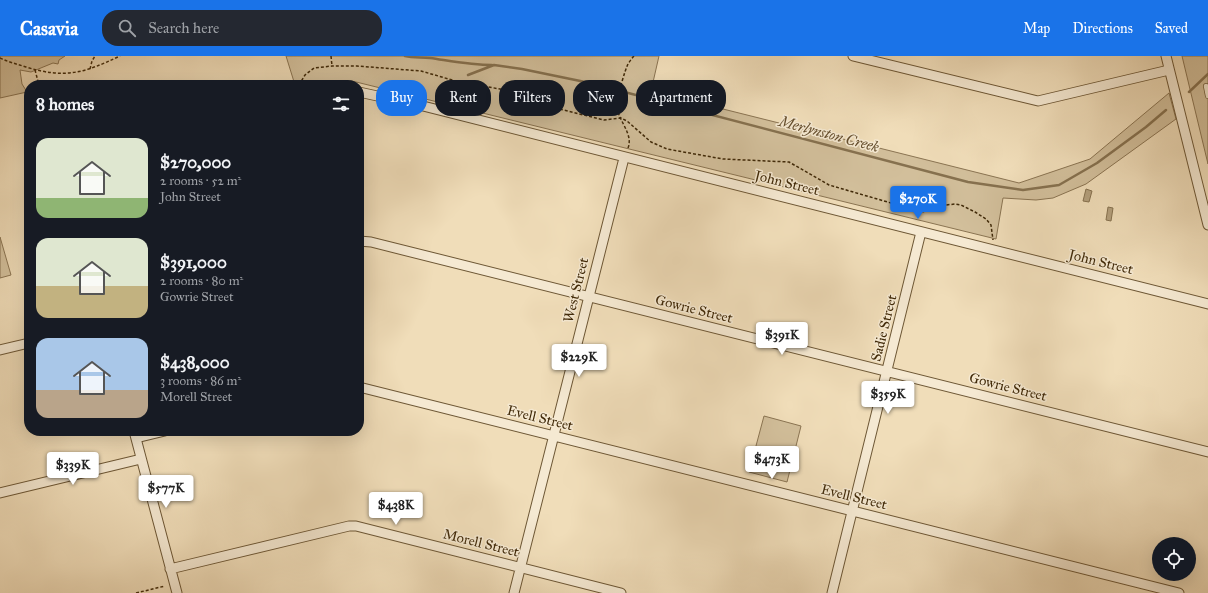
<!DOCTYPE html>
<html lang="en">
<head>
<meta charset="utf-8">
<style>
  :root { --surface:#171b24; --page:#242831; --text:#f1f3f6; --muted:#9ea1a6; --accent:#1a73e8 }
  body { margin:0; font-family:"IM FELL Great Primer",serif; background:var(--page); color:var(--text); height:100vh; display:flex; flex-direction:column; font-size:15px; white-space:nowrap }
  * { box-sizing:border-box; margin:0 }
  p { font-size:13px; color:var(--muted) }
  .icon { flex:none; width:22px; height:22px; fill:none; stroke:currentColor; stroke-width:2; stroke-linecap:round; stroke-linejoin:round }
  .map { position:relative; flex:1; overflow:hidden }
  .panel { position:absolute; left:24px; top:24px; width:340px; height:356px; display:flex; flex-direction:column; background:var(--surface); border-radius:16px; box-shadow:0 4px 16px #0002 }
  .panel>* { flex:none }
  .guide { position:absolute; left:376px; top:24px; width:380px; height:36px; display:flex; gap:8px }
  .controls { position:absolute; left:1152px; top:481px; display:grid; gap:8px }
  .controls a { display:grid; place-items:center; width:44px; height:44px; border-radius:50%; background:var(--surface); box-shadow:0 4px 16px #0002; font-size:20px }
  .price { position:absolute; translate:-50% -34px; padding:0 9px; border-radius:4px; background:#fff; color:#222; font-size:13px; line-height:26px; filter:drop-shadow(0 1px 2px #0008) }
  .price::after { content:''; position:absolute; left:50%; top:24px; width:12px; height:9px; margin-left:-6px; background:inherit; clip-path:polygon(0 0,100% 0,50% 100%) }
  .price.selected { background:var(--accent); color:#fff }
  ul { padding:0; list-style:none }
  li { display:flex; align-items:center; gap:12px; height:100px; padding:0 12px }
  li span { display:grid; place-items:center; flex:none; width:112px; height:80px; border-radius:12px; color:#555 }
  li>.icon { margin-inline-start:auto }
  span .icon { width:48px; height:48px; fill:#fffc; stroke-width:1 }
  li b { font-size:17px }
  h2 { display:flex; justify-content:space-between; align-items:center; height:48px; padding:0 12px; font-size:17px }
  .pill { padding:0 14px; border-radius:16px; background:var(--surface); box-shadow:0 4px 16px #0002; font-size:14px; line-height:36px }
  .pill.selected { background:var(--accent); color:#fff }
  header { display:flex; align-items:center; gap:24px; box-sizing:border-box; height:56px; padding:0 20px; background:var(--accent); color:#fff }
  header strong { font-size:19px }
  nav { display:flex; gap:22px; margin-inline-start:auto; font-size:14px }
  .search { width:280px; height:36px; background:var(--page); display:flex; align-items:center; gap:10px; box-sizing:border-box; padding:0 14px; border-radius:16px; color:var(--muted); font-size:15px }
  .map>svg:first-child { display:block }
  .green { fill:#d2bf9b; stroke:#8a7452 }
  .water { fill:#b4a07d; stroke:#86714f }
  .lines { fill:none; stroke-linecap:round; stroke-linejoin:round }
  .stream { stroke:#86714f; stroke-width:2.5 }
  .lane-casing { stroke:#6d5735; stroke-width:6 }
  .street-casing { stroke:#6d5735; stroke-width:11 }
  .path { stroke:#412a09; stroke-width:1.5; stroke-dasharray:3 2; stroke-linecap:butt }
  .lane { stroke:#f5e9d2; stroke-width:4.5 }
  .street { stroke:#f5e9d2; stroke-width:9 }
  .labels { text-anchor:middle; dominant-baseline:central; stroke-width:3; stroke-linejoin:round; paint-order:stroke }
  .street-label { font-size:14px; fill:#412a09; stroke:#f5e9d2 }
  .water-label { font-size:15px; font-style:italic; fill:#644d2c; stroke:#f5e9d2 }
</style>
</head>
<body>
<header>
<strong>Casavia</strong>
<div class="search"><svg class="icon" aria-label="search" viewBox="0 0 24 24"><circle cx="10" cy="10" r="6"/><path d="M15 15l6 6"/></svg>Search here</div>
<nav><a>Map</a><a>Directions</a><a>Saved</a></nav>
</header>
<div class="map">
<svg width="1208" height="537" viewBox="0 0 1208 537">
  <rect width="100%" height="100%" fill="#f0ddb9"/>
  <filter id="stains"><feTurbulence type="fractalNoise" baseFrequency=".005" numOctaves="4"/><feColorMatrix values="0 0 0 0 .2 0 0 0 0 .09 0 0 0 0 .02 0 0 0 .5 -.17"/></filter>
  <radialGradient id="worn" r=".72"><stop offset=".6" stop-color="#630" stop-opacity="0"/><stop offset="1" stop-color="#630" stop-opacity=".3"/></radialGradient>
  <path class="green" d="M0,0H65L59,4L58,8L53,7L31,16L20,14L22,28L27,36L0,42Z
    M286,0H659L651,35L1019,127L1090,103L1169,37L1176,63L1086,128L1053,142L1036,144L1003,142L996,183L352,25L337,29H295Z
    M1182,0H1208V108Z
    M0,181L11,219L0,222Z
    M764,360L801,370L787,426L749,416Z"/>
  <path class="water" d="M1086,133L1092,135L1089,146L1083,145Z
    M1108,151L1113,152L1111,165L1106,164Z"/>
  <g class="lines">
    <path class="stream" d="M405,0C413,2 422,1 430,2C451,5 471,9 492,9
      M468,19L494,9L522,13L590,27L968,126L1023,134L1059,129L1097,107L1146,71L1166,54
      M1189,36L1208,18"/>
    <defs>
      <path id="lane" d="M1206,30L1208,40"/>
      <path id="street" d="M853,0L1038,45L1169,14
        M1166,0L1208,169
        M359,36L423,50L1208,248
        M359,185L371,186L1208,396
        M0,294L29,287
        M359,331L1179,537
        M134,375L177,537
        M136,382L165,375
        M0,437L141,403
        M170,513L349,470H356L621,537
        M514,537L624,102
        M832,537L921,176"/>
    </defs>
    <use href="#lane" class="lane-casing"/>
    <use href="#street" class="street-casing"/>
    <path class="path" d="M331,0L332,10
      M0,2C8,6 17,8 26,11C65,23 84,17 120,0
      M90,13L92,5L95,0
      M35,14L39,29
      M299,29L305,19L314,12L332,10H357L421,15L459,26L506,34L539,48L604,64L621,62L627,65L651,86L667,93L723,103L789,106L829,129L922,156L946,149L955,148L961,149L975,156L986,163L991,169L993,184
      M628,92C634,77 616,63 617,48C617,41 625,14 628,8C630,5 632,2 634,0
      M136,537L165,530"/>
    <use href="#lane" class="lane"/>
    <use href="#street" class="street"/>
  </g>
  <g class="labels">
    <g class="street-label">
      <text transform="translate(787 127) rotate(14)">John Street</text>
      <text transform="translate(1101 206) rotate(14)">John Street</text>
      <text transform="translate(576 234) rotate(-76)">West Street</text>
      <text transform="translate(694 253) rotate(14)">Gowrie Street</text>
      <text transform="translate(884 272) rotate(-76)">Sadie Street</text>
      <text transform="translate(1008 331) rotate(14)">Gowrie Street</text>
      <text transform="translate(540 362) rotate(14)">Evell Street</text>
      <text transform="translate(854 441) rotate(14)">Evell Street</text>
      <text transform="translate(481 487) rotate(14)">Morell Street</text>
    </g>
    <g class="water-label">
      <text transform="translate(829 78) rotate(15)">Merlynston Creek</text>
    </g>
  </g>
  <rect width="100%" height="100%" filter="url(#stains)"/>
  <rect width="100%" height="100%" fill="url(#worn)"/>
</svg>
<div class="controls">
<a><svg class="icon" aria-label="locate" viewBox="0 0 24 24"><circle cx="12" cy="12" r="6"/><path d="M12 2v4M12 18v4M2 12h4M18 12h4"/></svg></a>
</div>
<b class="price selected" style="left:918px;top:164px">$270K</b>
<b class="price" style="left:782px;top:300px">$391K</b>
<b class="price" style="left:579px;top:322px">$229K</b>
<b class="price" style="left:888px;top:359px">$359K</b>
<b class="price" style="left:772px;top:424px">$473K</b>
<b class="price" style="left:73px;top:430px">$339K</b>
<b class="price" style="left:166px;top:453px">$577K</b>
<b class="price" style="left:396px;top:470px">$438K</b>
<div class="guide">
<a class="pill selected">Buy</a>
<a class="pill">Rent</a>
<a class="pill">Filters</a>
<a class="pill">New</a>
<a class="pill">Apartment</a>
</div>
<section class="panel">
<h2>8 homes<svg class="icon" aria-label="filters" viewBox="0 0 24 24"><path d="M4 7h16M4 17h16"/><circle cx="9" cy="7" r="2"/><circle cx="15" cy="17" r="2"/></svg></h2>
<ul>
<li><span style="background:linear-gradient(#dfe7d0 75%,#8fb573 0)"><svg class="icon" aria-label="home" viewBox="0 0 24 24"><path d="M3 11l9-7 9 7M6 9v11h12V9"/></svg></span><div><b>$270,000</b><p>2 rooms · 52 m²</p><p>John Street</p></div></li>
<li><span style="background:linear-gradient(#dfe7d0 60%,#c2b280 0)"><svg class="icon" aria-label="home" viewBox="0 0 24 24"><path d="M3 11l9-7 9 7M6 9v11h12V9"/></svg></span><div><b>$391,000</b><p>2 rooms · 80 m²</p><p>Gowrie Street</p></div></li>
<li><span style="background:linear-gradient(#a9c7e8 65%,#b9a48a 0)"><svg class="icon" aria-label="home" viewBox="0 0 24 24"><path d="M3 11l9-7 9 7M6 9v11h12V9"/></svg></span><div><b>$438,000</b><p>3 rooms · 86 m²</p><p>Morell Street</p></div></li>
</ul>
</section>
</div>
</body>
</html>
